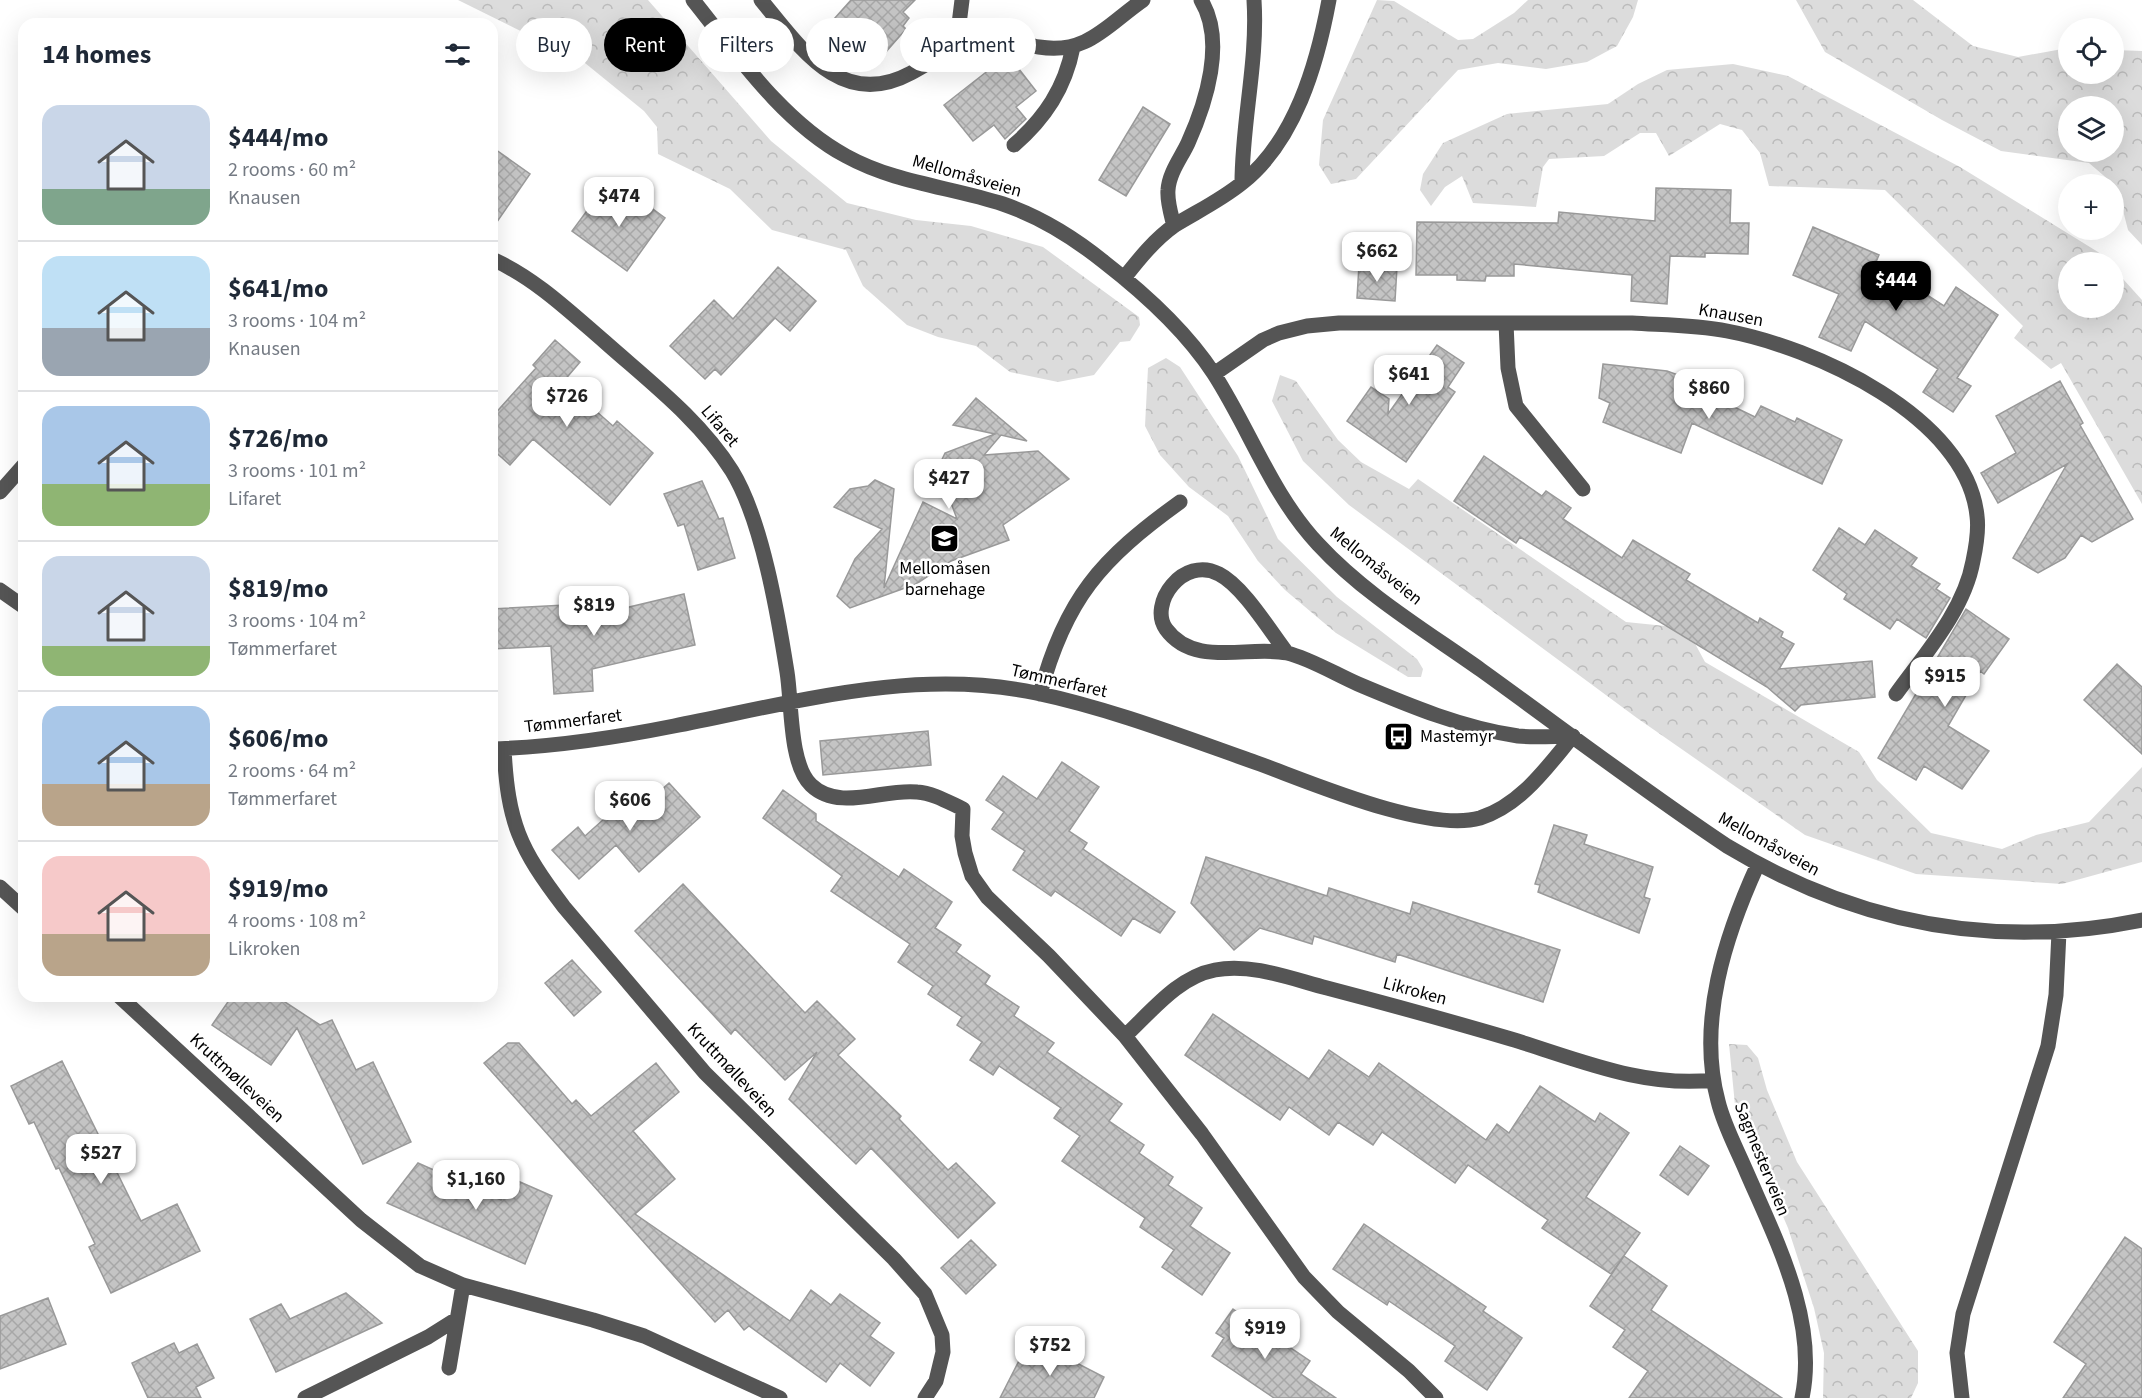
<!DOCTYPE html>
<html lang="en">
<head>
<meta charset="utf-8">
<style>
  :root { --surface:#fff; --page:#f2f2f3; --text:#1f2937; --muted:#747a83; --line:#e0e1e3; --accent:#000 }
  body { margin:0; font-family:"Source Sans 3",sans-serif; background:var(--page); color:var(--text); height:100vh; display:flex; flex-direction:column; font-size:22px; white-space:nowrap }
  * { box-sizing:border-box; margin:0 }
  p { font-size:20px; color:var(--muted) }
  .icon { flex:none; width:33px; height:33px; fill:none; stroke:currentColor; stroke-width:2; stroke-linecap:round; stroke-linejoin:round }
  .map { position:relative; flex:1; overflow:hidden }
  .drawer { position:absolute; left:18px; top:18px; width:480px; height:984px; display:flex; flex-direction:column; background:var(--surface); border-radius:18px; box-shadow:0 6px 24px #0002 }
  .drawer>* { flex:none }
  .banner { position:absolute; left:516px; top:18px; width:570px; height:54px; display:flex; gap:12px }
  .controls { position:absolute; left:2058px; top:18px; display:grid; gap:12px }
  .controls a { display:grid; place-items:center; width:66px; height:66px; border-radius:50%; background:var(--surface); box-shadow:0 6px 24px #0002; font-size:30px }
  .price { position:absolute; translate:-50% -51px; padding:0 14px; border-radius:12px; background:#fff; color:#222; font-size:20px; line-height:39px; filter:drop-shadow(0 2px 3px #0008) }
  .price::after { content:''; position:absolute; left:50%; top:36px; width:18px; height:14px; margin-left:-9px; background:inherit; clip-path:polygon(0 0,100% 0,50% 100%) }
  .price.on { background:var(--accent); color:#fff }
  ul { padding:0; list-style:none }
  li { display:flex; align-items:center; gap:18px; height:150px; padding:0 24px }
  li+li { border-top:2px solid var(--line) }
  li span { display:grid; place-items:center; flex:none; width:168px; height:120px; border-radius:18px; color:#555 }
  li>.icon { margin-inline-start:auto }
  span .icon { width:72px; height:72px; fill:#fffc; stroke-width:1 }
  li b { font-size:26px }
  h2 { display:flex; justify-content:space-between; align-items:center; height:72px; padding:0 24px; font-size:26px }
  .chip { padding:0 21px; border-radius:27px; background:var(--surface); box-shadow:0 6px 24px #0002; font-size:21px; line-height:54px }
  .chip.on { background:var(--accent); color:#fff }
  .map>svg:first-child { display:block }
  .forest { fill:url(#forest-crowns); fill-rule:evenodd }
  .building { fill:url(#building-cross-hatch); stroke:#999; stroke-width:1.5 }
  .lines { fill:none; stroke-linecap:round; stroke-linejoin:round }
  .minor { stroke:#555; stroke-width:15 }
  .labels { text-anchor:middle; dominant-baseline:central; stroke-width:5; stroke-linejoin:round; paint-order:stroke }
  .street-label { font-size:18px; fill:#000; stroke:#fff }
  .poi-label { font-size:18px; fill:#000; stroke:#fff }
</style>
</head>
<body>
<div class="map">
<svg width="2142" height="1398" viewBox="0 0 2142 1398">
  <defs>
    <pattern id="forest-crowns" width="20" height="18" patternUnits="userSpaceOnUse" patternTransform="scale(1.5)"><rect width="20" height="18" fill="#dcdcdc"/><path d="M2 6a3 3 0 1 1 6 0M12 15a3 3 0 1 1 6 0" fill="none" stroke="#bbb"/></pattern>
    <pattern id="building-cross-hatch" width="8" height="8" patternUnits="userSpaceOnUse" patternTransform="scale(1.5)"><rect width="8" height="8" fill="#c4c4c4"/><path d="M0 0l8 8M0 8l8-8" fill="none" stroke="#a7a7a7"/></pattern>
  </defs>
  <rect width="100%" height="100%" fill="#fff"/>
  <path class="forest" d="M458,0H648L771,141L847,203L916,220L971,226L1043,247L1139,317L1140,325L1130,341L1120,342L1094,375L1058,382L1010,372L976,346L938,337L907,325L863,286L846,250L772,230L730,189L658,154L657,127L644,111L585,63Z
    M1377,0L1394,1L1458,40L1473,39L1514,13L1528,0H1638L1633,17L1617,46L1587,62L1546,69L1498,63L1458,70L1356,179L1331,184L1319,165L1323,120Z
    M1796,0H1913L1973,46L2018,57L2068,48V74H2114V50L2142,51V245L2128,230L2117,187L2089,163L2001,151L1942,120L1825,52ZM2114,106V152H2068V106Z
    M1733,64L1788,76L1960,167L2098,252L2107,262H2068V308H2114V269L2142,300V504L2061,363L2051,369L2014,338L2023,326L1885,190L1769,186L1760,153L1742,130L1720,124L1669,156L1656,133H1640L1604,156L1549,159L1543,167L1536,207L1473,203L1462,176L1445,187L1431,206L1420,190L1423,174L1443,143L1507,114L1608,104L1638,84L1667,70Z
    M1166,358L1180,367L1238,456L1278,539L1337,597L1417,659L1423,669L1421,677H1408L1336,633L1285,590L1258,561L1228,516L1189,487L1160,455L1145,426L1148,368Z
    M1280,375L1296,381L1338,440L1361,462L1409,489L1418,479L1626,622L1675,627L1692,638L1705,662L1859,752L1877,780L1931,833L2002,849L2036,835L2089,822L2142,767V862L2062,884L1916,874L1805,835L1637,718L1349,505L1303,461L1272,401Z
    M1729,1044L1747,1045L1758,1058L1767,1090L1797,1162L1918,1351V1383L1911,1398H1823L1824,1353L1814,1308L1788,1228L1735,1105Z"/>
  <path class="building" d="M851,0H915L903,12L909,18L903,26L906,29L871,69L826,28Z
    M1008,55L1036,91L1016,107L1026,119L1005,139L994,125L973,141L944,105Z
    M1143,107L1170,124L1126,196L1099,180Z
    M492,147L530,174L492,229Z
    M1656,188L1731,190L1730,223H1749L1748,254L1705,253V257L1670,256L1667,304L1631,301L1632,275L1514,264V276H1486L1485,281L1457,280V275H1416L1417,222L1558,223L1559,212L1655,221Z
    M627,190L665,218L627,271L572,231L600,193L617,205Z
    M1813,227L1879,255L1876,262L1944,306L1956,287L1998,315L1957,378L1971,386L1953,412L1923,392L1938,369L1865,321L1851,351L1819,337L1839,294L1793,275Z
    M1359,265L1397,267L1395,301L1357,298Z
    M778,267L816,301L790,331L775,318L721,375L715,369L705,379L670,346L714,300L733,319Z
    M555,340L580,362L563,382L613,426L617,421L653,453L610,505L533,439L510,465L492,449V417L536,368L533,365Z
    M1437,345L1464,363L1448,387L1455,392L1406,462L1347,421L1371,387L1389,399L1388,414Z
    M1603,364L1667,371L1703,384V392L1755,417L1761,406L1795,422L1797,418L1842,440L1822,484L1692,423L1681,453L1603,422L1610,403L1599,398Z
    M2060,381L2083,423L2080,425L2133,519L2092,542L2081,535L2065,558L2038,573L2013,558L2067,464L1998,503L1981,473L2016,453L1996,416Z
    M976,398L1027,441L1001,435L984,455L1038,451L1069,479L1003,525L1009,540L951,561L916,584L850,608L837,596L855,559L882,529L834,507L850,489L868,486L875,480L894,489L884,588L923,502L957,519L938,468L945,453L995,434L953,425Z
    M1484,456L1542,496L1546,491L1571,508L1563,519L1622,558L1633,540L1690,574L1686,580L1758,623L1760,618L1783,632L1781,637L1794,644L1779,669L1872,661L1875,697L1801,705L1795,711L1767,687L1520,537L1516,543L1454,501Z
    M702,481L719,519L723,518L735,558L698,570L684,524L678,526L664,494Z
    M1839,528L1865,545L1875,530L1917,558L1911,566L1940,584L1936,589L1950,598L1926,638L1897,619L1890,629L1844,599L1847,594L1813,570Z
    M684,594L695,645L592,669L593,691L554,694L551,646L492,649V609L565,605L566,622Z
    M1966,609L2009,639L1984,674L1980,671L1948,726L1989,751L1962,789L1924,766L1916,780L1878,758Z
    M2117,664L2142,687V754L2084,700Z
    M928,731L931,765L823,775L820,741Z
    M1062,762L1099,787L1069,831L1087,843L1083,849L1175,912L1160,933L1133,918L1121,936L1055,891L1051,896L1013,870L1025,851L992,829L1004,812L986,800L1003,776L1037,799Z
    M669,783L700,817L639,872L616,845L579,879L552,850L578,827L585,836L633,793L644,805Z
    M783,790L816,814V821L899,877L904,869L952,902L935,928L961,945L956,952L990,976L985,984L1019,1007L1014,1016L1054,1043L1047,1052L1122,1104L1109,1121L1144,1145L1139,1153L1173,1177L1168,1185L1202,1208L1190,1226L1230,1253L1202,1295L1162,1267L1174,1250L1140,1227L1145,1218L1062,1161L1080,1136L1054,1118L1061,1108L999,1066L993,1075L970,1060L982,1042L957,1025L962,1017L928,994L933,986L898,962L910,944L831,891L842,876L763,818Z
    M1554,825L1587,835L1584,844L1653,867L1644,897L1650,899L1639,933L1538,892L1540,885L1535,884Z
    M1206,857L1327,896L1329,888L1410,914L1413,902L1560,950L1543,1002L1397,954L1395,962L1314,936L1312,944L1260,928L1234,950L1191,903Z
    M683,884L805,1013L817,1001L855,1039L838,1055L901,1116L899,1119L948,1170L956,1163L995,1203L958,1238L871,1148L856,1164L789,1099L817,1052L785,1080L735,1029L731,1034L635,931Z
    M572,960L601,992L574,1016L545,983Z
    M232,996H276L320,1025L332,1020L356,1070L373,1062L411,1142L363,1164L297,1028L271,1065L212,1025Z
    M1213,1014L1309,1079L1329,1050L1369,1077L1379,1063L1486,1140L1497,1124L1509,1133L1540,1086L1595,1122L1600,1113L1629,1133L1586,1197L1640,1233L1611,1274L1542,1228L1548,1220L1468,1165L1455,1183L1382,1132L1373,1145L1338,1122L1329,1135L1289,1107L1280,1120L1185,1055Z
    M508,1043H519L572,1104L576,1100L591,1116L656,1063L679,1092L633,1131L675,1179L635,1214L790,1321L811,1290L831,1305L840,1294L880,1323L870,1336L894,1353L870,1386L840,1363L826,1382L749,1326L744,1330L728,1310L715,1322L484,1063Z
    M62,1061L141,1221L177,1204L200,1251L111,1293L89,1247L95,1244L59,1168L56,1169L34,1122L29,1124L11,1086Z
    M1680,1146L1709,1166L1688,1195L1660,1175Z
    M418,1163L501,1200L511,1178L552,1196L525,1264L387,1203Z
    M1364,1224L1486,1307L1483,1311L1522,1338L1487,1390L1445,1361L1455,1346L1389,1301L1387,1305L1333,1269Z
    M2125,1237L2142,1249V1398H2063L2086,1364L2054,1342Z
    M971,1240L996,1265L966,1294L941,1268Z
    M1624,1256L1667,1286L1651,1310L1782,1398H1629L1648,1371L1613,1347L1625,1330L1590,1306Z
    M346,1293L382,1323L276,1372L250,1319L281,1304L290,1319Z
    M48,1298L66,1344L0,1369V1316Z
    M1233,1309L1310,1361L1301,1374L1336,1398H1274L1212,1356L1224,1338L1216,1333Z
    M1030,1339L1104,1377L1094,1398H1000Z
    M174,1343L179,1353L197,1344L214,1378L196,1387L201,1398H148L132,1363Z"/>
  <g class="lines">
    <path class="minor" d="M693,0C737,55 783,122 846,156C895,183 951,187 1003,204C1041,217 1073,237 1104,262C1144,293 1186,331 1214,374C1250,430 1272,495 1318,544C1364,594 1426,631 1481,670C1563,729 1643,790 1727,846C1856,924 1994,950 2142,920
      M761,0C800,47 841,111 911,73C934,61 955,44 981,40C1000,37 1021,44 1039,47C1087,55 1107,25 1143,0
      M956,48L962,0
      M1014,145C1045,118 1065,88 1073,47
      M1242,183C1242,121 1258,62 1254,0
      M1174,226C1171,214 1167,202 1168,190C1169,173 1181,158 1188,143C1206,103 1226,41 1201,0
      M492,259C535,278 570,312 605,342C650,382 700,420 732,471C762,520 778,615 787,672C792,702 789,764 811,785C839,812 884,788 917,792C933,793 948,802 963,809L962,836L965,853L972,876L987,897L1049,956L1125,1036L1202,1134L1304,1277L1338,1312L1409,1371L1436,1398
      M1124,278C1139,259 1155,239 1175,225C1198,211 1221,200 1242,183C1295,141 1317,65 1329,0
      M1506,323L1508,368L1516,406L1583,489
      M1214,374L1263,340L1279,333L1307,326L1339,323H1632C1663,325 1696,325 1727,331C1813,347 1967,416 1977,516C1979,531 1976,547 1973,561C1964,611 1924,655 1896,694
      M0,492L24,465
      M0,590L24,607
      M1287,653C1270,631 1243,586 1219,574C1183,555 1148,604 1166,629C1194,668 1249,645 1287,653C1309,658 1337,675 1358,684C1410,706 1463,728 1518,736C1536,738 1555,736 1573,736
      M1040,694C1065,599 1101,559 1180,502
      M492,749C553,747 614,738 674,726C793,703 914,667 1036,693C1112,709 1186,738 1260,764C1312,783 1428,833 1480,818C1521,805 1547,767 1573,736
      M504,749C508,823 519,848 564,907L705,1073L894,1259L925,1294L942,1335L943,1352L936,1381L925,1398
      M1758,864C1725,936 1697,1022 1718,1101C1724,1126 1737,1149 1747,1173C1777,1242 1818,1321 1802,1398
      M0,887L24,909
      M119,996L361,1220L420,1266L463,1285L593,1320L644,1336L780,1398
      M1125,1036C1152,1011 1178,977 1215,970C1252,963 1292,979 1327,988C1388,1004 1450,1021 1511,1039C1577,1059 1643,1088 1713,1080
      M449,1368L463,1285
      M305,1398L428,1337L455,1320
      M1962,1398L1957,1353L1963,1314L2048,1046L2056,995L2059,932"/>
  </g>
  <defs>
    <symbol id="school-square" viewBox="-11 -11 22 22"><rect x="-9" y="-9" width="18" height="18" rx="4" fill="#000" stroke="#fff"/><path d="M0-5L7-2L0 1L-7-2ZM-4 1L0 2.5L4 1V4Q0 6-4 4Z" fill="#fff"/></symbol>
    <symbol id="bus-square" viewBox="-11 -11 22 22"><rect x="-9" y="-9" width="18" height="18" rx="4" fill="#000" stroke="#fff"/><path d="M-5-6H5V4H4V6H2V4H-2V6H-4V4H-5ZM-3.5-4V0h7V-4ZM-3.5 1.2v1.5H-2V1.2ZM2 1.2v1.5H3.5V1.2Z" fill="#fff"/></symbol>
  </defs>
  <g fill-rule="evenodd">
    <use href="#school-square" x="928" y="522" width="33" height="33"/>
    <use href="#bus-square" x="1382" y="720" width="33" height="33"/>
  </g>
  <g class="labels">
    <g class="street-label">
      <text transform="translate(967 176) rotate(16)">Mellomåsveien</text>
      <text transform="translate(1731 315) rotate(10)">Knausen</text>
      <text transform="translate(720 426) rotate(50)">Lifaret</text>
      <text transform="translate(1376 566) rotate(39)">Mellomåsveien</text>
      <text transform="translate(1059 681) rotate(13)">Tømmerfaret</text>
      <text transform="translate(573 721) rotate(-7)">Tømmerfaret</text>
      <text transform="translate(1769 844) rotate(29)">Mellomåsveien</text>
      <text transform="translate(1415 991) rotate(15)">Likroken</text>
      <text transform="translate(732 1070) rotate(47)">Kruttmølleveien</text>
      <text transform="translate(237 1078) rotate(43)">Kruttmølleveien</text>
      <text transform="translate(1762 1159) rotate(68)">Sagmesterveien</text>
    </g>
    <g class="poi-label">
      <text x="945" y="568">Mellomåsen<tspan x="945" dy="21">barnehage</tspan></text>
      <text x="1420" y="736" text-anchor="start">Mastemyr</text>
    </g>
  </g>
</svg>
<div class="controls">
<a><svg class="icon" aria-label="locate" viewBox="0 0 24 24"><circle cx="12" cy="12" r="6"/><path d="M12 2v4M12 18v4M2 12h4M18 12h4"/></svg></a>
<a><svg class="icon" aria-label="layers" viewBox="0 0 24 24"><path d="M12 4l9 5-9 5-9-5zM3 14l9 5 9-5"/></svg></a>
<a>+</a>
<a>−</a>
</div>
<b class="price" style="left:619px;top:228px">$474</b>
<b class="price" style="left:1377px;top:283px">$662</b>
<b class="price on" style="left:1896px;top:312px">$444</b>
<b class="price" style="left:1409px;top:406px">$641</b>
<b class="price" style="left:1709px;top:420px">$860</b>
<b class="price" style="left:567px;top:428px">$726</b>
<b class="price" style="left:949px;top:510px">$427</b>
<b class="price" style="left:594px;top:637px">$819</b>
<b class="price" style="left:1945px;top:708px">$915</b>
<b class="price" style="left:630px;top:832px">$606</b>
<b class="price" style="left:101px;top:1185px">$527</b>
<b class="price" style="left:476px;top:1211px">$1,160</b>
<b class="price" style="left:1265px;top:1360px">$919</b>
<b class="price" style="left:1050px;top:1377px">$752</b>
<div class="banner">
<a class="chip">Buy</a>
<a class="chip on">Rent</a>
<a class="chip">Filters</a>
<a class="chip">New</a>
<a class="chip">Apartment</a>
</div>
<section class="drawer">
<h2>14 homes<svg class="icon" aria-label="filters" viewBox="0 0 24 24"><path d="M4 7h16M4 17h16"/><circle cx="9" cy="7" r="2"/><circle cx="15" cy="17" r="2"/></svg></h2>
<ul>
<li><span style="background:linear-gradient(#c9d6e8 70%,#7fa58c 0)"><svg class="icon" aria-label="home" viewBox="0 0 24 24"><path d="M3 11l9-7 9 7M6 9v11h12V9"/></svg></span><div><b>$444/mo</b><p>2 rooms · 60 m²</p><p>Knausen</p></div></li>
<li><span style="background:linear-gradient(#bfe0f5 60%,#9aa5b1 0)"><svg class="icon" aria-label="home" viewBox="0 0 24 24"><path d="M3 11l9-7 9 7M6 9v11h12V9"/></svg></span><div><b>$641/mo</b><p>3 rooms · 104 m²</p><p>Knausen</p></div></li>
<li><span style="background:linear-gradient(#a9c7e8 65%,#8fb573 0)"><svg class="icon" aria-label="home" viewBox="0 0 24 24"><path d="M3 11l9-7 9 7M6 9v11h12V9"/></svg></span><div><b>$726/mo</b><p>3 rooms · 101 m²</p><p>Lifaret</p></div></li>
<li><span style="background:linear-gradient(#c9d6e8 75%,#8fb573 0)"><svg class="icon" aria-label="home" viewBox="0 0 24 24"><path d="M3 11l9-7 9 7M6 9v11h12V9"/></svg></span><div><b>$819/mo</b><p>3 rooms · 104 m²</p><p>Tømmerfaret</p></div></li>
<li><span style="background:linear-gradient(#a9c7e8 65%,#b9a48a 0)"><svg class="icon" aria-label="home" viewBox="0 0 24 24"><path d="M3 11l9-7 9 7M6 9v11h12V9"/></svg></span><div><b>$606/mo</b><p>2 rooms · 64 m²</p><p>Tømmerfaret</p></div></li>
<li><span style="background:linear-gradient(#f6c9c9 65%,#b9a48a 0)"><svg class="icon" aria-label="home" viewBox="0 0 24 24"><path d="M3 11l9-7 9 7M6 9v11h12V9"/></svg></span><div><b>$919/mo</b><p>4 rooms · 108 m²</p><p>Likroken</p></div></li>
</ul>
</section>
</div>
</body>
</html>
